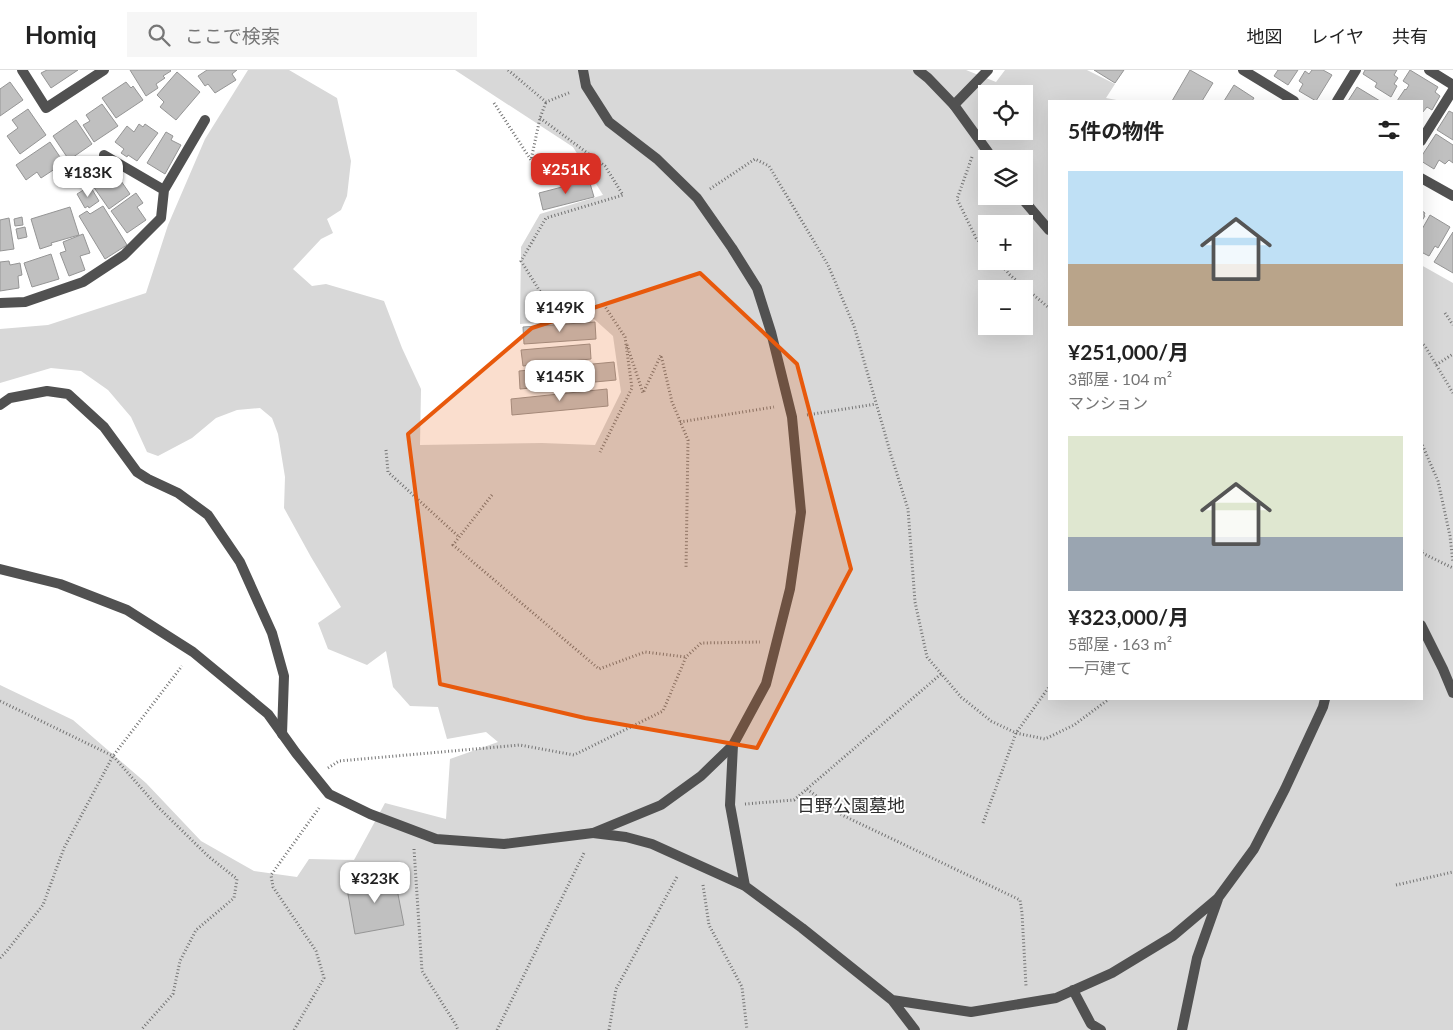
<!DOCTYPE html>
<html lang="ja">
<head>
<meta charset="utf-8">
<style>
  :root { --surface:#fff; --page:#f6f6f6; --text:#222; --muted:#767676; --line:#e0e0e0; --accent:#d93025 }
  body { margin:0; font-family:Lato,"Noto Sans JP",sans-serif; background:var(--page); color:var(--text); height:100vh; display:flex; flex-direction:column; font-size:19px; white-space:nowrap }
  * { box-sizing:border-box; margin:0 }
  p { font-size:16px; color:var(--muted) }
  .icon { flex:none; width:28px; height:28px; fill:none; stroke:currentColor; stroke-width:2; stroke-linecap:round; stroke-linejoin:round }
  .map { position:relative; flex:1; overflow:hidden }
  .side { position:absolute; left:1048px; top:30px; width:375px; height:600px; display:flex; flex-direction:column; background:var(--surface); border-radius:0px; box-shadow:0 5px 20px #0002 }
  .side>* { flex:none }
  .fabs { position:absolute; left:978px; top:15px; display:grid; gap:10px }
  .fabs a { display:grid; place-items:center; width:55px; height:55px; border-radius:0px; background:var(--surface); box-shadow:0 5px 20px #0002; font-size:25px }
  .price { position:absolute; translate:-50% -42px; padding:0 11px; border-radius:10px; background:#fff; color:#222; font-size:16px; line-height:32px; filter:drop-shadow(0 1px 2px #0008) }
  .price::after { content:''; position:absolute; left:50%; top:30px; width:15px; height:11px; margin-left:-8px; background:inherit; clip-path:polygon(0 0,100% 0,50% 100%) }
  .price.on { background:var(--accent); color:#fff }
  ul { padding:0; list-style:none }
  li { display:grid; align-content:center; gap:10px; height:265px; padding:0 20px }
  li span { display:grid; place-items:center; height:155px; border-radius:0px; color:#555 }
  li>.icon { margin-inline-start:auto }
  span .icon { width:90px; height:90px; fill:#fffc; stroke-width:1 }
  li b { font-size:21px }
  h2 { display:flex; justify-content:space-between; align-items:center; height:60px; padding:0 20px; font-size:21px }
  header { display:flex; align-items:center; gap:30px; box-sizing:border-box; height:70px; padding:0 25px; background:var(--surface); border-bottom:1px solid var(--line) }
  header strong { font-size:24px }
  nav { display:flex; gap:28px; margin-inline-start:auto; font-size:18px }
  .search { width:350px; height:45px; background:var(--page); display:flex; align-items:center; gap:12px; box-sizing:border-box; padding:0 18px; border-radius:0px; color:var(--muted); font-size:19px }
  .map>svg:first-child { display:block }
  .green { fill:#d8d8d8; fill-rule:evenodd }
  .building { fill:#c0c0c0; stroke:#959595 }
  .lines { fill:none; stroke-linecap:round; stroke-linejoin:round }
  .path { stroke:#737373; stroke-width:3; stroke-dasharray:1 2.5; stroke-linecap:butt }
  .lane { stroke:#515151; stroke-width:10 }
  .street { stroke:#515151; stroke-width:10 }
  .marked { fill:#e8590c; fill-opacity:0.2; stroke:#e8590c; stroke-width:4; stroke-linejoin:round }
  .labels { text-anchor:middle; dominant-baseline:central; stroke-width:4; stroke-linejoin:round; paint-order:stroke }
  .park-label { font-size:18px; fill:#2f2f2f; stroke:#fff }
</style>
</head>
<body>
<header>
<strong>Homiq</strong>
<div class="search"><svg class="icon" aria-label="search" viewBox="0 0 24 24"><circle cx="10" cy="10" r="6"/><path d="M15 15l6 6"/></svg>ここで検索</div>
<nav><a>地図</a><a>レイヤ</a><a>共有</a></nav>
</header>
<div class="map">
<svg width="1453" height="960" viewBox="0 0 1453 960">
  <rect width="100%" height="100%" fill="#fff"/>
  <path class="green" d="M248,0H289L337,28L351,91L347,126L341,140L327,149L333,163L321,169L293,199L312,216L326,214L384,231L402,278L421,319L420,375L542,373L595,375L621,322L613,266L594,249L520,254L521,177L540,144L603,125L573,77L455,0H966L996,12L1005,0H1087L1115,14L1106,28L1122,31H1049V629H1421V195L1453,213V960H0V615L73,650L146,713L201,771L254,801L297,807L309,789L354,790L385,733L446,749L450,689L498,672L486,662L447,669L438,637L410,636L393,617L386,581L367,595L328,579L318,553L341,537L311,487L284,438L285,407L278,364L272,348L260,338L237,340L216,348L192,368L158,386L147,382L131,347L108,320L81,301L51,298L0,313V259L48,255L146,223L168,155L205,69ZM986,24H1024V61H986ZM986,89H1024V126H986ZM986,154H1024V191H986ZM986,219H1024V256H986Z"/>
  <path class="building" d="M47,0H78L51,18L41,3Z
    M130,0H170L171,1L163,6L165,8L156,14L158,18L146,26Z
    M207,0H237L232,4L236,10L215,23L208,14L205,16L198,6Z
    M1094,0H1124L1115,13Z
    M1190,0L1213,13L1202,31H1172Z
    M1278,0H1298L1288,15L1274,6Z
    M1312,0H1323L1332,5L1316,31L1299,21L1303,14L1299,11L1305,1L1309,4Z
    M1365,0H1397L1394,5L1398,8L1394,14L1397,16L1391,27L1375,17L1377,13L1363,4Z
    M1410,0L1438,17L1435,22L1440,26L1432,40L1427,37L1422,43H1421V31H1397L1405,19L1406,20L1409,15L1403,11Z
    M177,2L200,22L176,50L160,37L164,32L157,25Z
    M10,12L23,30L0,46V19Z
    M126,12L131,18L133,16L143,30L116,48L102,28Z
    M1234,15L1254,28L1252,31H1224Z
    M1357,17L1380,31H1348Z
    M102,34L118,56L94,72L83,55L90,51L86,45Z
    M28,39L46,65L20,84L7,66L18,58L12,50Z
    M1449,41L1453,43V70L1437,60Z
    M76,50L92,74L69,90L53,66Z
    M139,54L143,57L145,54L158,63L137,91L128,85L127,87L121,83L124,79L115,72L127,56L134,62Z
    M166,62L173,66L171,70L181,75L165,104L147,93Z
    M1436,64L1453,75V93L1449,90L1445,94L1439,90L1434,99L1421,91V87Z
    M50,72L64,93L41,108L37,102L26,110L16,95Z
    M102,95L107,99L102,105L97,101Z
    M110,104L114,111L119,108L130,124L109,139L93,116Z
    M589,110L594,127L543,140L539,123Z
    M90,116L99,131L89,138L88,136L85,138L77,124Z
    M136,123L143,133L137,137L146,150L127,163L111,141Z
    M103,136L127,175L105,189L79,146L87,141L90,144Z
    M70,137L79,165L51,173L52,175L40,179L31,149Z
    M1421,140L1425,143L1424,145L1425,146L1421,152Z
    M1430,145L1450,157L1438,178L1435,176L1429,186L1421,182V161Z
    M22,147L23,155L15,156L14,149Z
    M9,148L14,179L0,181V150Z
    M25,157L27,167L18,169L16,159Z
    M1453,162V203L1434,192Z
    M83,164L90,183L80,186L85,200L69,206L60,183L66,181L63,172Z
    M51,184L59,209L32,217L24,193Z
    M9,191L10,195L20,193L22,205L18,206L19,218L0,221V192Z
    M595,252L596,269L524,274L523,257Z
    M590,274L591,289L523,296L521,280Z
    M614,292L616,310L520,319L519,301Z
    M607,319L608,336L512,345L511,329Z
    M394,804L404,855L355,864L346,813Z"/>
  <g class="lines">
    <path class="path" d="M508,0L546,32L571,22
      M494,33L531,90L540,48L546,32
      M540,48L605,96L623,125L546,148L521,191L541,223L561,242L604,235L625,267L632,318L600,382
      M972,87L957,129L976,168L986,179
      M710,119L755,89L769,96L828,195L854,256L891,385L908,439L915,532L927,587L961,627L991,651L1016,663L1045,669L1074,655L1109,629
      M998,191L1010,205L1049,238
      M1445,243L1453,255
      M1421,272L1425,276L1453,323
      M627,275L643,323L661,285L672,332L688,370L686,499
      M1436,295L1453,284
      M807,345L876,334
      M680,352L774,337
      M1421,372L1438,411L1450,466L1453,493
      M386,380L388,402L459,467
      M492,425L453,475L599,599L645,582L686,587
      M1421,473L1422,483L1453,498
      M0,631L113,686L157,736L208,786L237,809L234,828L196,860L180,891L173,924L141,960
      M328,698L339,691L520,675L574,685L663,641L686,587L701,573L760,572
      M807,719L842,745L1020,830L1022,843L1026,916
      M745,734L794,730L941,604
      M983,753L1016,663L1049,617
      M414,779L422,901L456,955L458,960
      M703,815L709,855L742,917L747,960
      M1396,815L1453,802
      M0,888L6,882L43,835L64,778L113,686L182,596
      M294,960L324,908L316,881L273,817L271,805L319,738
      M497,960L585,781
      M609,960L616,919L678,805"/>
    <path class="lane" d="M22,0L46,38L104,0
      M954,35L993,89
      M104,85L164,120
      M1020,126L1049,160
      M0,233L25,232L83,212L124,185L161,148L164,120L205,50
      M0,335L10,328L47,321L68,324L104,357L137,402L148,409L178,423L208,445L240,492L272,563L284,606L282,664
      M1421,555L1443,599L1453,623
      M733,675L730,735L745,816
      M593,763L626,767L652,774L745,816L802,858L892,930L971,942L1056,928L1112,903L1173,866L1218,828L1254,779L1285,719L1323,637L1325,629
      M1073,920L1091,954L1101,960
      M892,930L915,960
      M1182,960L1197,888L1218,829"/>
    <path class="street" d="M918,0L928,8L954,35L988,0
      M1243,0L1294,31
      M1429,0L1453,15
      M1337,31L1356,0
      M1421,71L1453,20
      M1421,108L1453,126
      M0,499L60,514L127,540L193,582L268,644L296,683L329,724L370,744L436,769L504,774L593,763L661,735L701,706L733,675L766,614L790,519L801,442L792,347L771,262L757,218L732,178L697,128L657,89L609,52L586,16L583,0"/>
  </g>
  <path class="marked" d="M700,203L797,294L851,499L757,678L585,648L440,614L408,364L532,258Z"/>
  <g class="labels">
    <g class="park-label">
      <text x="851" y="735">日野公園墓地</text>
    </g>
  </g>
</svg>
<div class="fabs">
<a><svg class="icon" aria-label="locate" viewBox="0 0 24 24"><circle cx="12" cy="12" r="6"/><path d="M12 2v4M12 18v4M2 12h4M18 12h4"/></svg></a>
<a><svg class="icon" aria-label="layers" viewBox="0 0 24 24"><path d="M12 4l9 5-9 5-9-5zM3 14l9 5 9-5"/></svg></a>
<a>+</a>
<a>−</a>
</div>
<b class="price on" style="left:566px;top:125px">¥251K</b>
<b class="price" style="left:88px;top:128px">¥183K</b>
<b class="price" style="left:560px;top:263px">¥149K</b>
<b class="price" style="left:560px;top:332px">¥145K</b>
<b class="price" style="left:375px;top:834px">¥323K</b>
<section class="side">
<h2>5件の物件<svg class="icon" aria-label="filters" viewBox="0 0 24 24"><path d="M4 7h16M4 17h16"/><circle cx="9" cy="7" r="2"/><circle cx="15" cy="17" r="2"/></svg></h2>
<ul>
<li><span style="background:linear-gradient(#bfe0f5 60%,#b9a48a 0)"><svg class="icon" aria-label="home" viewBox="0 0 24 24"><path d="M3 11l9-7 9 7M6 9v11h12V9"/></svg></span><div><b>¥251,000/月</b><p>3部屋 · 104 m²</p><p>マンション</p></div></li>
<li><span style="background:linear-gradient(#dfe7d0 65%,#9aa5b1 0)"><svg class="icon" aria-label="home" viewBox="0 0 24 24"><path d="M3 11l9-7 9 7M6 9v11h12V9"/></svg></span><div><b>¥323,000/月</b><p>5部屋 · 163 m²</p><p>一戸建て</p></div></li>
</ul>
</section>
</div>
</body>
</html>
